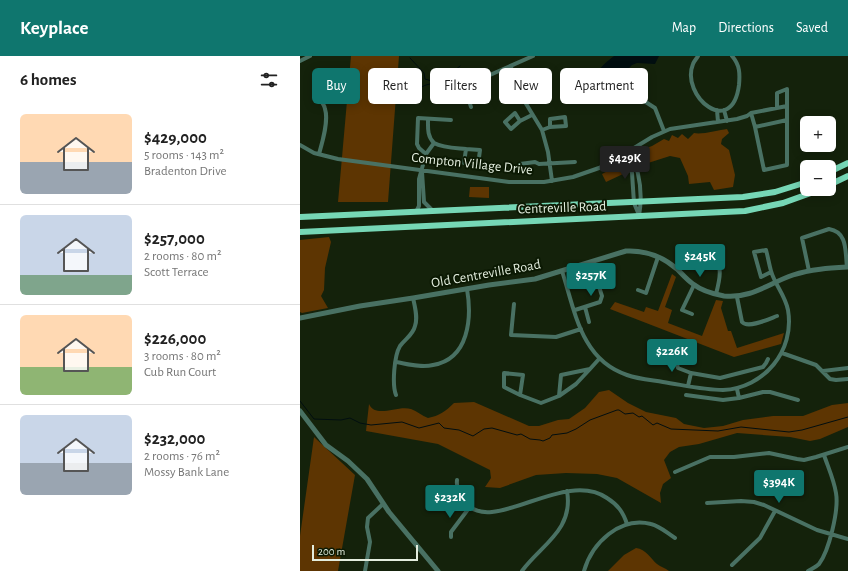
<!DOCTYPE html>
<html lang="en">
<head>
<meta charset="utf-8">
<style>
  :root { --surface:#fff; --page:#f2f2f2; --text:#222; --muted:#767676; --line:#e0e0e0; --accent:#0f766e }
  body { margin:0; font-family:"Alegreya Sans",sans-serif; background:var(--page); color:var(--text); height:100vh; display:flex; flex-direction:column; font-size:15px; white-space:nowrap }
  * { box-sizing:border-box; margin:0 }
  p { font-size:13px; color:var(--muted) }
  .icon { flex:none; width:22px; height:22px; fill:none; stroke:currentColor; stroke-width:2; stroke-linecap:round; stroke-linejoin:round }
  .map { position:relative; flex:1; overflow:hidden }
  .details { display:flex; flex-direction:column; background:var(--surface); width:300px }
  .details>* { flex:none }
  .hud { position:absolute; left:12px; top:12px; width:380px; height:36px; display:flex; gap:8px }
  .controls { position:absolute; left:500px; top:60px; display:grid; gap:8px }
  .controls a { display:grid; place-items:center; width:36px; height:36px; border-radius:6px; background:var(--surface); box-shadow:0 2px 10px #0003; font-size:20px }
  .scale { position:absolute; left:12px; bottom:10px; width:106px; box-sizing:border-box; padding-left:4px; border:2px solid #e3edde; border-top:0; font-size:11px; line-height:14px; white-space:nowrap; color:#e3edde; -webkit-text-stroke:3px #0b1903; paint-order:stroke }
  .price { position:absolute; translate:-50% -34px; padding:0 9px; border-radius:4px; background:var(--accent); color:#fff; font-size:13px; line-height:26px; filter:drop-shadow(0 1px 2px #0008) }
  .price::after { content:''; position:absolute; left:50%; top:24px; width:12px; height:9px; margin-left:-6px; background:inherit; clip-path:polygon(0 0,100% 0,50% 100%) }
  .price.current { background:#222; color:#fff }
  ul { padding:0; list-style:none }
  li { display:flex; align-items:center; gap:12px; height:100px; padding:0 20px }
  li+li { border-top:1px solid var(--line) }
  li span { display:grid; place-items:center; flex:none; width:112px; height:80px; border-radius:6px; color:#555 }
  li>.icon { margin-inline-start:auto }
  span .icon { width:48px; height:48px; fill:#fffc; stroke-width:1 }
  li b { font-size:17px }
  h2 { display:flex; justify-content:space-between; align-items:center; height:48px; padding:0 20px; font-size:17px }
  .chip { padding:0 14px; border-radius:6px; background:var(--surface); box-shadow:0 2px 10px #0003; font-size:14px; line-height:36px }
  .chip.current { background:var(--accent); color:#fff }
  header { display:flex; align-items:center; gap:24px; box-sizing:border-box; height:56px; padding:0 20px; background:var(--accent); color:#fff }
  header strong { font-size:19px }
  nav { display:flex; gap:22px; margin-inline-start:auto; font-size:14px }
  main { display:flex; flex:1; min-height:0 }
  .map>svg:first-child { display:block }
  .green { fill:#5d3502 }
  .water { fill:#010e10 }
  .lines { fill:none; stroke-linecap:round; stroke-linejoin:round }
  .stream { stroke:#010e10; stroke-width:1 }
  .minor { stroke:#497163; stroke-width:4 }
  .tertiary { stroke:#497163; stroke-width:5 }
  .trunk { stroke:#76d7b6; stroke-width:6 }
  .labels { text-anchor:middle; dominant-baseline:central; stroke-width:4; stroke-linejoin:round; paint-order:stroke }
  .street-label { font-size:14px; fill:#e3edde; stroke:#0b1903 }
</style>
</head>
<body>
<header>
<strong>Keyplace</strong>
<nav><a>Map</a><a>Directions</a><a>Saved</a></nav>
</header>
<main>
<section class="details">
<h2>6 homes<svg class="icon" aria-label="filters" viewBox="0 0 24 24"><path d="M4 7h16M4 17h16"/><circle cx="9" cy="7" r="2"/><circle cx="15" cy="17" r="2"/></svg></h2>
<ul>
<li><span style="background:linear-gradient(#ffd9b3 60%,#9aa5b1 0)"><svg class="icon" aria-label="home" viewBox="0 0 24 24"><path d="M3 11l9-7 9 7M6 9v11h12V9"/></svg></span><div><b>$429,000</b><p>5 rooms · 143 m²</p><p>Bradenton Drive</p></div></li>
<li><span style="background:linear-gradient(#c9d6e8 75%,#7fa58c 0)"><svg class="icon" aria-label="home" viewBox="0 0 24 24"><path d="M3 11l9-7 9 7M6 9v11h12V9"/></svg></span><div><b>$257,000</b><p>2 rooms · 80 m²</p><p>Scott Terrace</p></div></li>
<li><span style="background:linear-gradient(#ffd9b3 65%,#8fb573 0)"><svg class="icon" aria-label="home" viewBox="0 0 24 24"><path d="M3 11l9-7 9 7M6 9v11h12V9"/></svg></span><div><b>$226,000</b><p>3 rooms · 80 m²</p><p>Cub Run Court</p></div></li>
<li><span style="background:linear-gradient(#c9d6e8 60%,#9aa5b1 0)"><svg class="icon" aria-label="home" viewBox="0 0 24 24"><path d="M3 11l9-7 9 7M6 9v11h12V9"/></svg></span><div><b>$232,000</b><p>2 rooms · 76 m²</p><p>Mossy Bank Lane</p></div></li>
</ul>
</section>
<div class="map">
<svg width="548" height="515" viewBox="0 0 548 515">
  <rect width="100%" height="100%" fill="#14220b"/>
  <path class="green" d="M51,0H99L88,146H38Z
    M427,73L429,77L422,83L421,88L429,94L435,119L433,131L414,134L410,126L389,128L388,120L380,102L370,100L348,107L343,99L344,93L352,90L364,83L369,85L372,79L378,82L382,78L388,83L394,77C401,79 419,74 427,73Z
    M319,109L323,118L306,126L302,118Z
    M170,131H189V142L169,141Z
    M29,181L31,186L25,212L24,234L21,240L28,252L2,257L0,256V184Z
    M372,218L376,221L365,251L372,254L368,267L402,280L416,244L423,245L421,252L428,275H431L437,292L484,277L481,288L434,301L310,253L315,246L344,256L346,251L358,255Z
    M309,334L328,347L346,356L376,362L384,368L404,372L423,370L443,364L473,360H503L532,349L548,347V371L520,383L510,385L490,381L437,377L399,388L379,391L370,396L364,404L371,422L363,428L360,437L361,447L317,422L297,418L266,417L236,419L200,432L185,431L191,422L190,414L138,388L66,375L69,348C76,363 97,349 111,353C117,355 122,360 128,362C139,360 146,355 154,347L174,346L229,370H239L258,364L269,363L285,352L299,336Z
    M14,381L55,419L38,515H0V480Z
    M336,492C346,493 351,503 357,508C361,511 365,512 369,515H308L324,499Z"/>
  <path class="water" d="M314,0H359L355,8L337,7L332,9L327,14L302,30L292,33L291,29C293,17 305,7 314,0Z"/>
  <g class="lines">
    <path class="stream" d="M110,2L124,17L125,23L135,26
      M103,39L126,29L142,25L160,10
      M0,345L14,363L41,364L50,362L60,367L71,369L102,366L119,372L139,367L144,372L159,374L173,380L184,373L192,372L217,379L221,378L230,383L240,384L243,385L250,382L252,379L267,377L276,373L290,364L317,354H319L325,358L333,357L339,361L342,360L353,369L357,367L371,373L418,375L441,371L489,376L502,374L548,361"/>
    <path class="minor" d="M398,0C397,2 394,5 393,8C380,40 432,83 439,29C440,18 440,9 432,0
      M0,5L10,0
      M211,11L217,30L225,46L242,74L248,96L252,125
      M327,34L355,52L364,75
      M171,51L164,29L174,26L233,0
      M417,54L418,66
      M424,54L427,65
      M451,57L455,71L487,64V50
      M128,63C128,72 127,80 134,87
      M220,65L215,57L205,66L211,73L220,65L232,59
      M455,71L464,114L487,109V64
      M242,74L250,71V63L265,61L266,70L250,71
      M0,89L14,97L38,103L209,126H244L273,121L299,112L316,103L352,81L370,73L437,63L447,60L451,57L487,50V33L477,37V52
      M166,93L180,94L178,109L164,107Z
      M330,95C340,116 343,137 339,160
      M19,98C22,87 29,65 25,53C25,50 22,47 21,44
      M126,98L134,87C143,92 156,92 166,93
      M324,98L332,117L334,147L339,159
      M220,108L235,106L239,108L275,106
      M122,116L124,146L133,155
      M116,156L119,150V123L126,98L119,92L117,88L118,62L151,64
      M383,204L416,196C421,214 421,219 416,238
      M262,215C275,255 281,304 327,319C338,323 351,324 363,326C383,329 403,334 423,334C464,332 495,295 488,254C485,239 475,229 471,215C469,208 468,201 466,194L454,196L461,221L471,216
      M509,215L502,182L529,173C548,176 545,196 547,211
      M338,234L346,237L358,201
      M437,241L442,266C448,273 469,263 477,260
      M214,248L211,279L256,281L281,273
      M285,251L289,266
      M275,254L300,246L302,240L296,221
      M392,258L382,254L394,229
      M482,297L516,309L530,323L536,324L548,323
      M363,298L375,302L378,312L391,317L388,330
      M96,306C108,308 121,312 133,309C169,303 172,262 167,233
      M523,315L548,312
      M204,317L223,319L220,339L204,331Z
      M391,317L420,322L463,311L466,307L468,303
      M96,339C92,329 94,300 100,290C105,283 113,279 115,270C118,262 115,251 113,242
      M220,339L241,347L259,340L276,328L290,313
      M386,339L423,344L439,342L437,333
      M259,340L261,319L290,313L299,303
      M439,342L463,336H470L498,344
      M375,416L410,401H434L469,397L497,403L504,404L516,401L548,391
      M157,424C156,433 159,439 165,446C191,481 264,412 307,442C318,449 323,456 327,468
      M407,447L441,445L454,446L464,449L517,474L548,483
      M151,481V476L169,452
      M432,509L460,482L475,455
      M65,515L70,486L67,471L68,462L83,448
      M222,515C241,489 274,474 267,435
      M284,515C292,487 320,460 351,468C360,470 367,477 375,482
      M508,515C512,513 516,511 519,508C529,495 539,454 536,437C534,424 528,411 524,399"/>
    <path class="tertiary" d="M0,262L60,250L113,242L189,229L235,223L326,195C345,194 363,201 377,213C382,218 387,224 393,228C402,235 413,238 424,240C451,243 469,227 493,219C511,213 530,212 548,211
      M0,355L26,389L48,405L67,423L89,456L138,515"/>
    <path class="trunk" d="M529,116L548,107
      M529,129L548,120
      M0,161L443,141L475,136L507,126
      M0,176L445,155L483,147L522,133"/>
  </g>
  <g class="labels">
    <g class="street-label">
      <text transform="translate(172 108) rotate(6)">Compton Village Drive</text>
      <text transform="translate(262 152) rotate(-2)">Centreville Road</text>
      <text transform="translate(186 218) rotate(-10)">Old Centreville Road</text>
    </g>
  </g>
</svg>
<div class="controls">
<a>+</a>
<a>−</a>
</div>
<div class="scale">200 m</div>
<b class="price current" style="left:325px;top:124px">$429K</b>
<b class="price" style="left:400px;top:222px">$245K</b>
<b class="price" style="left:291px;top:241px">$257K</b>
<b class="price" style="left:372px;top:317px">$226K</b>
<b class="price" style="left:479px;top:448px">$394K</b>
<b class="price" style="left:150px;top:463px">$232K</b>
<div class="hud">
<a class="chip current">Buy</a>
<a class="chip">Rent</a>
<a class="chip">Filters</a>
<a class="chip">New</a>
<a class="chip">Apartment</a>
</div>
</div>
</main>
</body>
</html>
